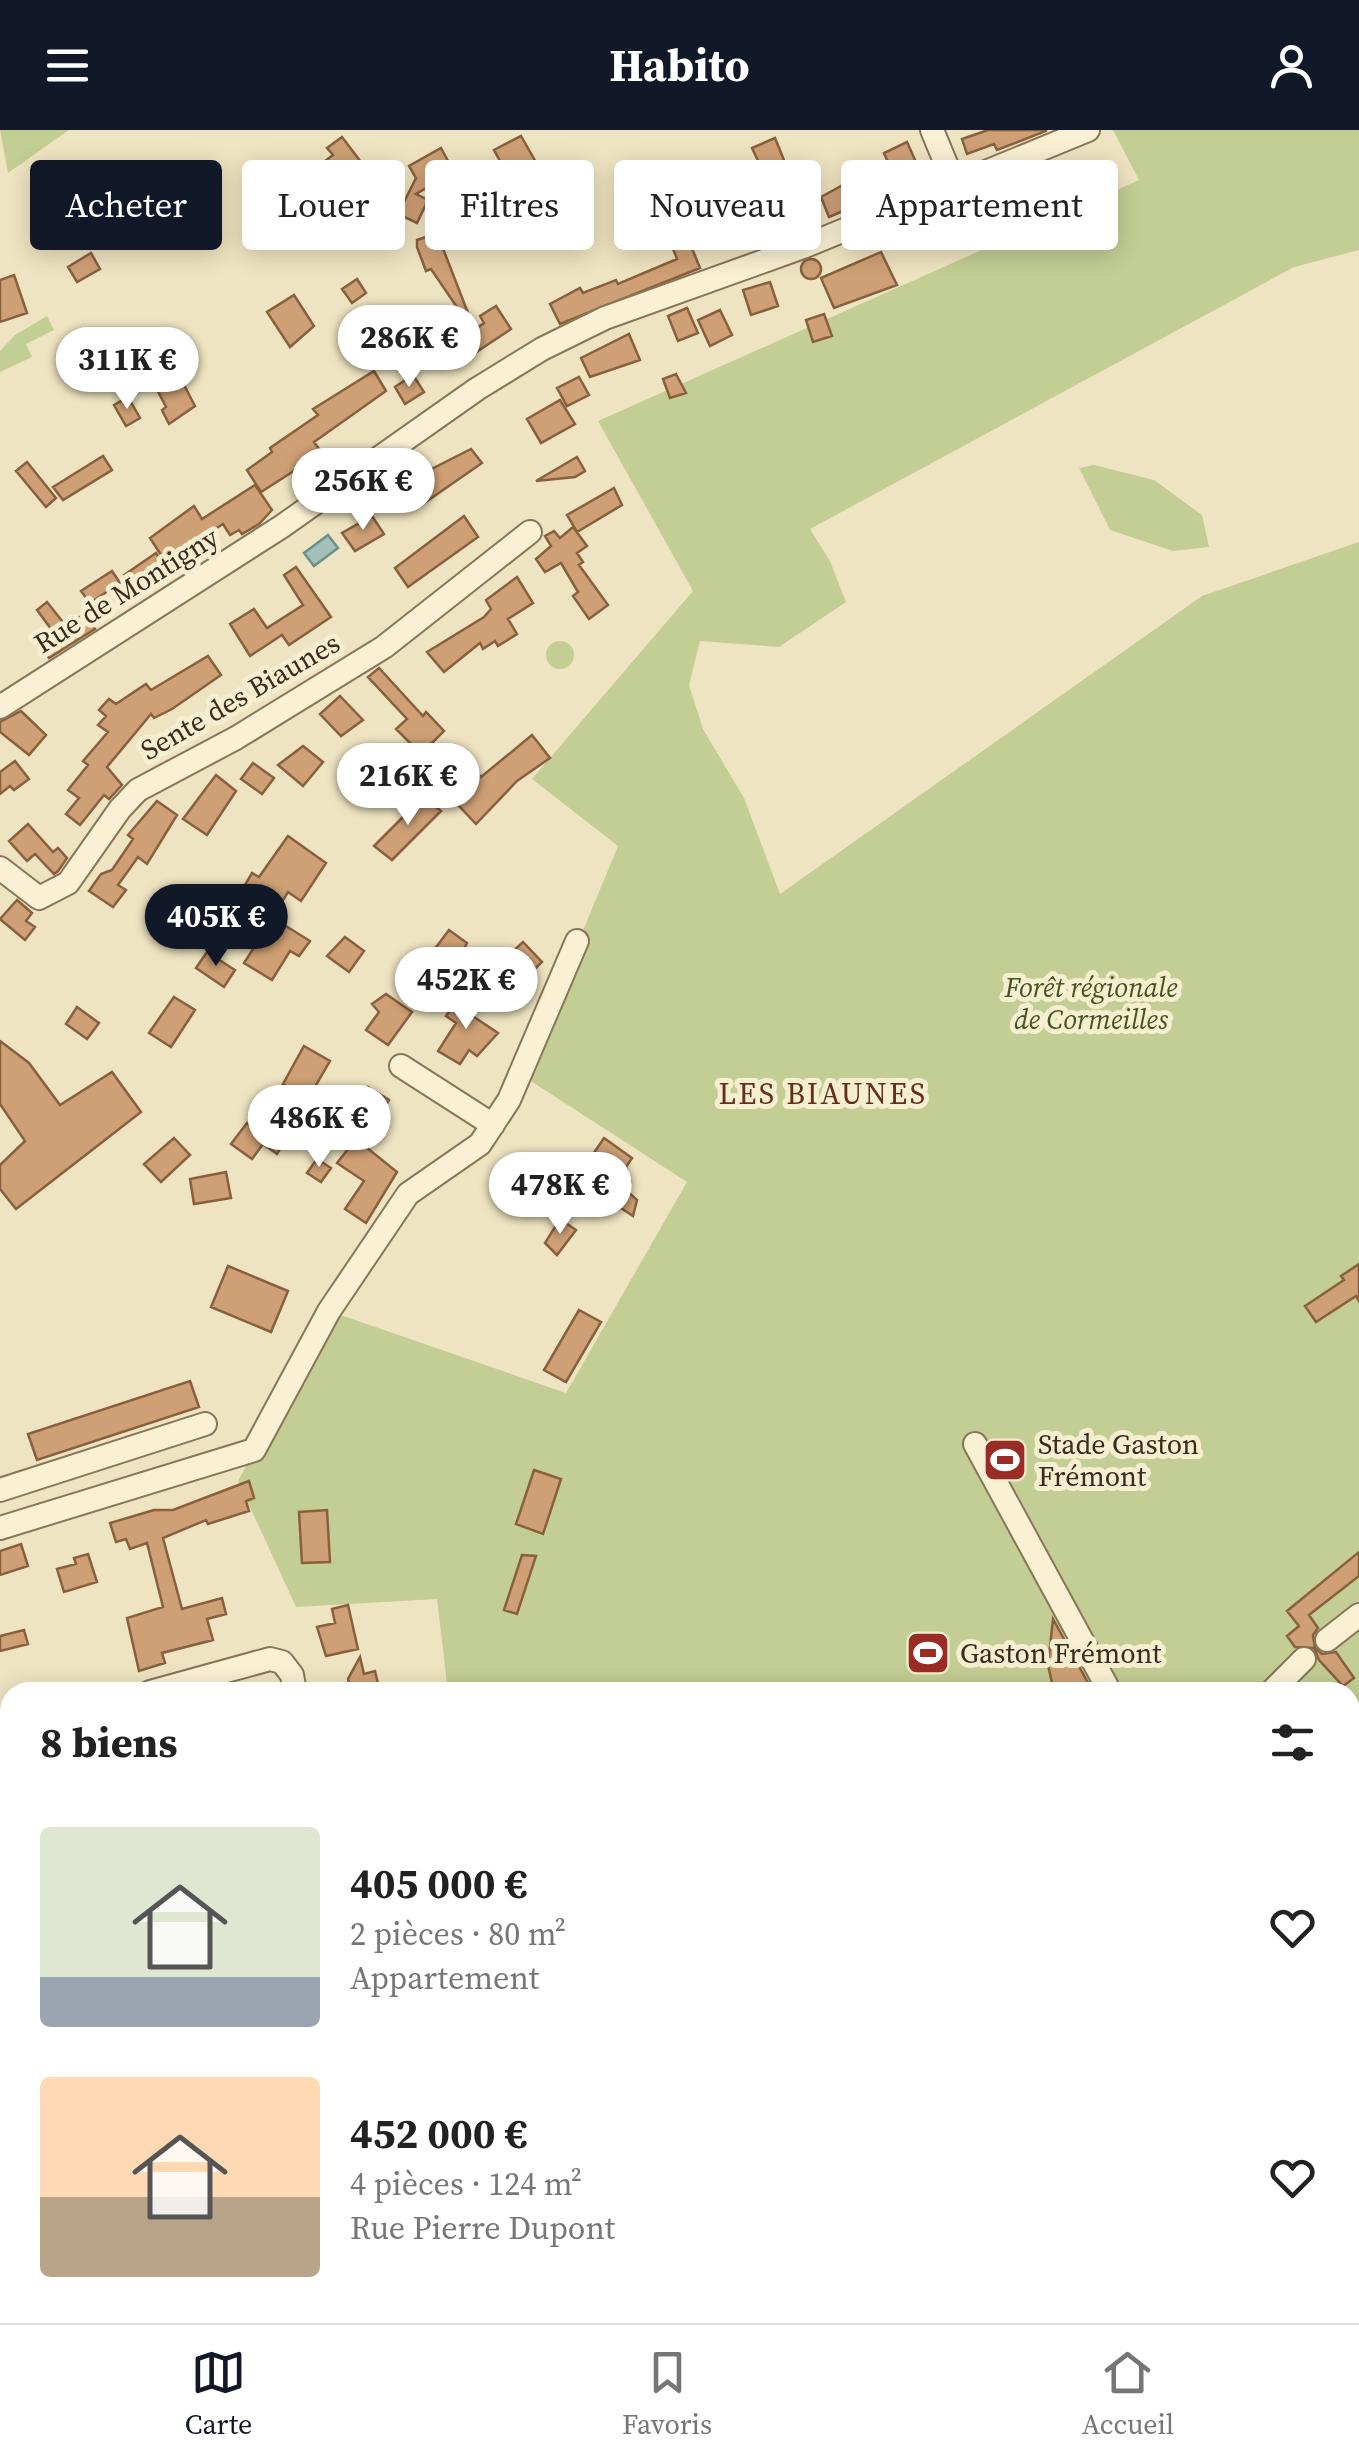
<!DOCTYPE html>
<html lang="fr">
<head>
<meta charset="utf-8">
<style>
  :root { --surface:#fff; --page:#f2f2f2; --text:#222; --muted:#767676; --line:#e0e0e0; --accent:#111827 }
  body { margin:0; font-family:"Source Serif 4",serif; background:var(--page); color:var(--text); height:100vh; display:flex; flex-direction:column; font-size:38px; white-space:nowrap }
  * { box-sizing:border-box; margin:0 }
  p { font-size:32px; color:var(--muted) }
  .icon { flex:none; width:55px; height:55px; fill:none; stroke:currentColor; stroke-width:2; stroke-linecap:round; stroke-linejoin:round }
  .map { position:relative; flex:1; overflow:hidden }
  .sheet { position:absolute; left:0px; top:1552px; width:1360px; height:642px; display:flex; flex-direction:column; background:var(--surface); border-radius:30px 30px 0 0; box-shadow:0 5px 25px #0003 }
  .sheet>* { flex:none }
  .banner { position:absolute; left:30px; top:30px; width:1300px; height:90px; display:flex; gap:20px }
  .price { position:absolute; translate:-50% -85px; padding:0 22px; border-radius:35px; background:#fff; color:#222; font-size:32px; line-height:65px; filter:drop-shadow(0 2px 5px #0008) }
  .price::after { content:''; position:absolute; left:50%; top:60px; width:30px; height:22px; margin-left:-15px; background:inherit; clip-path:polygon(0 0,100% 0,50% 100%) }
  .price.active { background:var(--accent); color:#fff }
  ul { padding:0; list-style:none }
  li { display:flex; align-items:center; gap:30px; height:250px; padding:0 40px }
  li span { display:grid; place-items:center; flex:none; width:280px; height:200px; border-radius:10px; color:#555 }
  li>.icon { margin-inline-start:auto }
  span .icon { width:120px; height:120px; fill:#fffc; stroke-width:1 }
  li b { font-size:42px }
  h2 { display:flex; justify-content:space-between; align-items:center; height:120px; padding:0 40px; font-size:42px }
  .pill { padding:0 35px; border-radius:10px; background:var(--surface); box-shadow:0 5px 25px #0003; font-size:35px; line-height:90px }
  .pill.active { background:var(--accent); color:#fff }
  header { display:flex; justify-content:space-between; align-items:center; height:130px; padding:0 40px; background:var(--accent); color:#fff; font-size:45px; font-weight:700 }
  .tab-bar { display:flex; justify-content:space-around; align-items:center; height:140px; border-top:2px solid var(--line); background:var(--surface); font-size:28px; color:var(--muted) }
  .tab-bar a { display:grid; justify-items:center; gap:5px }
  .tab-bar .active { color:var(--accent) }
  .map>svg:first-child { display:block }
  .green { fill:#c3ce94 }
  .water { fill:#a3c1ba; stroke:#6a9089; stroke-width:2.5 }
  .building { fill:#cfa075; stroke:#89603d; stroke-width:2.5 }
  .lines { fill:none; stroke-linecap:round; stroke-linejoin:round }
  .minor-casing { stroke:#897558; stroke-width:26 }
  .minor { stroke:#faf1d4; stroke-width:22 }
  .labels { text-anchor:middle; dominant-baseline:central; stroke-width:10; stroke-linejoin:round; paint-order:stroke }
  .street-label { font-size:28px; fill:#382c1d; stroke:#f6eed0 }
  .park-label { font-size:28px; font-style:italic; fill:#455522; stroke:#f6eed0 }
  .poi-label { font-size:28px; fill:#382c1d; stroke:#f6eed0; text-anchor:start }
  .neighbourhood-label { font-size:30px; letter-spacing:2.5px; fill:#662f1b; stroke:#f6eed0 }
</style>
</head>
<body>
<header><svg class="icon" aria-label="menu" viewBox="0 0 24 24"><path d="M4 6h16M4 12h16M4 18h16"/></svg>Habito<svg class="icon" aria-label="person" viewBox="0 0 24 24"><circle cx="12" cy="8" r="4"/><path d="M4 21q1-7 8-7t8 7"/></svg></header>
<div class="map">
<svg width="1359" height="2193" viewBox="0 0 1359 2193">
  <rect width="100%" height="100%" fill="#efe4c1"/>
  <path class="green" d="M0,0H69L8,43Z
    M1113,0H1359V120L1294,137L810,399L830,431L846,472L779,517L700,511L689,555L703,599L744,668L780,764L1202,466L1359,412V2058L1350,2055V1562H448L437,1469L296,1477L238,1351L329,1181L566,1263L687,1052L523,946L618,716L532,649L693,461L598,291L1139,50Z
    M47,186L54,200L26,214L32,227L0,242V221L15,205Z
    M1094,335L1154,350L1202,385L1209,417L1173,421L1110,400L1079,338Z
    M546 525a14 14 0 1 1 28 0a14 14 0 1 1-28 0Z
    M1359,2143V2193H1323L1329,2185H1350V2155Z"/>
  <path class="water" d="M328,405L338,418L314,436L304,423Z"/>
  <path class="building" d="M988,0H1046V1L997,20L994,14L967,24L962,9Z
    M521,6L537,34L510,49L494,20Z
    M342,7L367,40L327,70L308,44L333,25L327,18Z
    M775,8L786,35L770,42L767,34L761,37L752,18Z
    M907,12L920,41L896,51L884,23Z
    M441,18L454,42L416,64L428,70L417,93L398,84L416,48L409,36Z
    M1051,33L1067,70L1048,78L1041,61L1012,73L1017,85L998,93L995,87L949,106L945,97L917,108L911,93L948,78L952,87L988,71L983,59Z
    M852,50L862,73L829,87L821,67Z
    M785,60L796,89L807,85L812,97L780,109L772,88L723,106L714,82Z
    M670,64L700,138L560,194L550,174L580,158L583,163L616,150L618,154L677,129L654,70Z
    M437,103L468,183L463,186L431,139L426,141L417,117V110Z
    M881,122L897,155L834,178L821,148Z
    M91,123L100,139L77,152L68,137Z
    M801 139a10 10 0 1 1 20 0a10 10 0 1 1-20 0Z
    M14,145L27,183L0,192V150Z
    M357,149L366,163L352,173L342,159Z
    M770,152L778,176L751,185L743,160Z
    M294,165L314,196L290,217L267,182Z
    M496,176L511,199L475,223L465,206L484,193L480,186Z
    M687,178L698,203L678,211L668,186Z
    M720,180L732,205L710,216L698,190Z
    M824,184L832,206L813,212L806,190Z
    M170,204L179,220L169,226L195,276L169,294L162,280L166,277L139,225Z
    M629,204L640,230L590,247L581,228Z
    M374,241L386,261L314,312L322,323L261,362L247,340L272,322L270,318L318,285L313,279Z
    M676,244L686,263L670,268L663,249Z
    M413,245L424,262L405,274L395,257Z
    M579,247L589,265L567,276L557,258Z
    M128,267L140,288L126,296L114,275Z
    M560,270L575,294L541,313L527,289Z
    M471,319L482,333L420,376L404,353Z
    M103,326L112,340L63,370L53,357Z
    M577,327L585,341L575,347L536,351Z
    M27,332L56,368L46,377L16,341Z
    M255,355L272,380L259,394L242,404L239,400L230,405L223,394L165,431L150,408L194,376L202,389Z
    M614,358L622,375L577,402L567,385Z
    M372,386L384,404L355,421L342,403Z
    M464,386L478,407L408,457L395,438Z
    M573,397L587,416L577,423L583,432L579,435L608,475L589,489L573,466L578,462L561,433L545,442L536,429L551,416L545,406L554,401L560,408Z
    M156,423L168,441L134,461L124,445Z
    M296,437L331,487L289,515L282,505L250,526L230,494L254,479L267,498L303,475L284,445Z
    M112,441L120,453L90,473L81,461Z
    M517,447L533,473L508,489L517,504L498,516L495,511L483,519L480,513L444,542L427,522L484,487L491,479L486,470Z
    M47,472L66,496L83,485L95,499L49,528L39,512L54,503L37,480Z
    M208,526L221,545L172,579L154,588L151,584L107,637L122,655L109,669L104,665L80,695L66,684L79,668L68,660L88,635L83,631L108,602L98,595L106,586L99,580L109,569L116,574L146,554L151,560Z
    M379,538L423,586L426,582L444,601L421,624L396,599L407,589L368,547Z
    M340,566L363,590L341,606L320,584Z
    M21,581L46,605L29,625L0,602V592Z
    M532,605L550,628L517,651L476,694L459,676L467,667L455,655L472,638L481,647Z
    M303,616L323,632L303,656L278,635Z
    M15,631L29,649L14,660L10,656L0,664V642Z
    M253,633L274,648L262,664L241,649Z
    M216,645L236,661L207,705L183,689Z
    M424,666L441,681L392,730L374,716Z
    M157,671L177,685L147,734L138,727L118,755L126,760L113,777L89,761L101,744L112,740L133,709L128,705Z
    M28,694L53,722L58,718L67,728L58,741L54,744L35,724L27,731L9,711Z
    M288,706L326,733L301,771L288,762L277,780L242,760L252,743L259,747Z
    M162,759L180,771L170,784L150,774Z
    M210,765L236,789L224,804L196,783Z
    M17,770L32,783L26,791L35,797L25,810L0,789Z
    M273,788L310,811L299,826L290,821L272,850L244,833Z
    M449,800L467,813L453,839L431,824Z
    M345,807L364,821L349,842L327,826Z
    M523,812L542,832L517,856L497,836Z
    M207,822L235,840L224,857L196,838Z
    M462,863L475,872L468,883L498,903L477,926L469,920L460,934L438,921L456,893L446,886Z
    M386,864L412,882L388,915L366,900L379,882L372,874Z
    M174,867L195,880L171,917L149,903Z
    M77,877L99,893L87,909L66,894Z
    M0,911L29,933L60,975L112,942L141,982L16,1079L0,1059V1035L25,1011L0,974Z
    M304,916L330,931L308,969L283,954Z
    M368,957L389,970L372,999L351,986Z
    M247,993L267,1008L273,1000L286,1010L277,1024L263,1014L252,1029L231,1014Z
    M174,1008L190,1025L161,1052L144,1034Z
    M604,1008L632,1028L626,1037L631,1052L627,1061L637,1070L633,1086L569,1044L580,1028L587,1033Z
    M356,1009L397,1042L366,1093L345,1079L364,1051L337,1033Z
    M317,1029L331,1038L321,1052L307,1043Z
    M226,1042L231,1068L194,1074L190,1049Z
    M560,1089L576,1100L557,1125L545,1113Z
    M1359,1134V1171L1356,1166L1316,1192L1305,1176L1344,1150L1341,1146Z
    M228,1136L288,1161L271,1202L211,1177Z
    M579,1180L601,1192L566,1252L544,1240Z
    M190,1251L199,1277L37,1330L28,1304Z
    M534,1340L561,1349L543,1404L516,1394Z
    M249,1351L254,1368L246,1371L249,1381L208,1394L206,1390L163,1408L182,1479L222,1468L226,1484L207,1489L213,1510L162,1523L165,1533L139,1541L127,1488L163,1477L147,1413L130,1419L126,1409L116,1412L110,1393L154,1380H173Z
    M327,1380L330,1432L302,1433L299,1382Z
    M21,1414L28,1436L0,1445V1421Z
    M1359,1422V1446L1309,1485L1318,1498L1313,1505L1315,1518L1322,1524L1336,1522L1354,1548L1343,1556L1319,1530L1314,1518L1295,1517L1287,1506L1299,1496L1287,1481Z
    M88,1424L97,1452L64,1462L57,1439L76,1434L74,1428Z
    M522,1425L536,1426L517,1484L504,1480Z
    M348,1475L358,1519L326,1526L317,1497L335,1493L332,1479Z
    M1053,1489L1093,1562H1054L1048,1535Z
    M24,1500L28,1514L0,1521V1506Z
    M360,1527L364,1544L375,1541L380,1562L350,1558L348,1549Z"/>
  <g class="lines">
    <defs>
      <path id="minor" d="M932,0L954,53
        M0,577L281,397L477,259L542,219L605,188L803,117L1088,0
        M0,738L39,768L68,753L120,679L138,660L236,608L384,517L530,402
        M401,936L493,995
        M975,1314L1110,1562
        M0,1360L205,1294
        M0,1398L254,1320L329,1181L408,1064L480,1014L509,970L577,811
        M1327,1510L1359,1485
        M150,1562L270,1529L282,1532L292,1545L295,1562
        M1271,1562L1304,1529
        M0,1601L10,1614
        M0,1805L10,1801
        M1350,2011L1359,2029
        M1350,2120L1359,2111
        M832,2185L862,2193
        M1295,2193L1301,2185"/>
    </defs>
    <use href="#minor" class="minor-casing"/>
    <use href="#minor" class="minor"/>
  </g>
  <defs>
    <symbol id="stadium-square" viewBox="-11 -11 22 22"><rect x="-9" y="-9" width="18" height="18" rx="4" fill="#9a2c26" stroke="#f6eed0"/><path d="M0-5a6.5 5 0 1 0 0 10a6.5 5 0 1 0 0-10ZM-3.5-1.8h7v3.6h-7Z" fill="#fff"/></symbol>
  </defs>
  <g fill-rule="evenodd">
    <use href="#stadium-square" x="980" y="1305" width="50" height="50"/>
    <use href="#stadium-square" x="903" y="1498" width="50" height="50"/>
  </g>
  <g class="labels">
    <g class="street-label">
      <text transform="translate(126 460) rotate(-32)">Rue de Montigny</text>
      <text transform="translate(240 566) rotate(-30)">Sente des Biaunes</text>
    </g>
    <g class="park-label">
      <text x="1091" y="857">Forêt régionale<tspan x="1091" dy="32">de Cormeilles</tspan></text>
    </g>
    <g class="poi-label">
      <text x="1038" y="1314">Stade Gaston<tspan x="1038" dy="32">Frémont</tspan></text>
      <text x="960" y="1523">Gaston Frémont</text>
    </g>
    <g class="neighbourhood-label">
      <text x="823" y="963">LES BIAUNES</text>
    </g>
  </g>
</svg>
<b class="price" style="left:409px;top:260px">286K €</b>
<b class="price" style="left:127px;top:282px">311K €</b>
<b class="price" style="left:363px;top:403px">256K €</b>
<b class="price" style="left:408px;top:698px">216K €</b>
<b class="price active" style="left:216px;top:839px">405K €</b>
<b class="price" style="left:466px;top:902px">452K €</b>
<b class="price" style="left:319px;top:1040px">486K €</b>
<b class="price" style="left:560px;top:1107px">478K €</b>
<div class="banner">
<a class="pill active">Acheter</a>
<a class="pill">Louer</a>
<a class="pill">Filtres</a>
<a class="pill">Nouveau</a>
<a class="pill">Appartement</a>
</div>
<section class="sheet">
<h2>8 biens<svg class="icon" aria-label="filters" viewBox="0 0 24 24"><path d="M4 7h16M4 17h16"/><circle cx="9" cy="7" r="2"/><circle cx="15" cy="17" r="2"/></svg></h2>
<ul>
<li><span style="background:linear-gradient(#dfe7d0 75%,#9aa5b1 0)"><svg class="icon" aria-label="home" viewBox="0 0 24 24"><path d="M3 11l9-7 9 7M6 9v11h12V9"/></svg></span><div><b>405 000 €</b><p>2 pièces · 80 m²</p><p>Appartement</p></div><svg class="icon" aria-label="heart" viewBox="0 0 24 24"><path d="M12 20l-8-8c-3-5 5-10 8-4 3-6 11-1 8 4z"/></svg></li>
<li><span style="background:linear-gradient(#ffd9b3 60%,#b9a48a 0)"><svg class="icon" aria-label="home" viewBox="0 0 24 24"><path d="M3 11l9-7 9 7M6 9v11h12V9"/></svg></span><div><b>452 000 €</b><p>4 pièces · 124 m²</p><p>Rue Pierre Dupont</p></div><svg class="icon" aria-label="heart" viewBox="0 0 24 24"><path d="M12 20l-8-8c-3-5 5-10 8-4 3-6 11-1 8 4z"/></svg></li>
</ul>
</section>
</div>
<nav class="tab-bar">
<a class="active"><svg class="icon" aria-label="map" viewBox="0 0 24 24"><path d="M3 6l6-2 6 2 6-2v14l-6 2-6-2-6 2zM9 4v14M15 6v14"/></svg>Carte</a>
<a><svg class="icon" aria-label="saved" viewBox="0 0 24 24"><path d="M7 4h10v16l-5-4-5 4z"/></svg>Favoris</a>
<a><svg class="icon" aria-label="home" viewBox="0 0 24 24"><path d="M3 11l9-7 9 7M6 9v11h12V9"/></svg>Accueil</a>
</nav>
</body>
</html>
